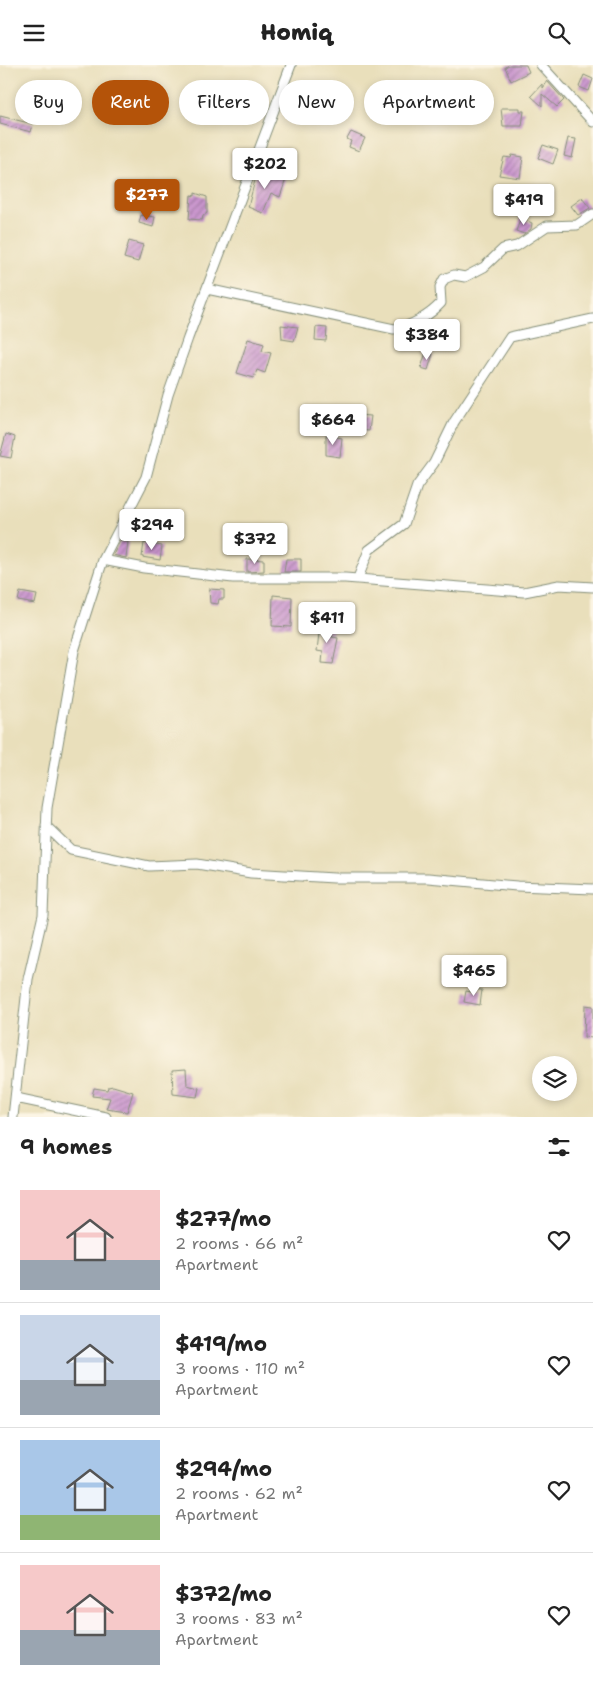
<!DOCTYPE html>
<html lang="en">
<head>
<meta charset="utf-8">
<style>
  :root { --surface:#fff; --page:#f2f2f2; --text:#222; --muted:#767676; --line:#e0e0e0; --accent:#b45309 }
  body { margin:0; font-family:"Shantell Sans",sans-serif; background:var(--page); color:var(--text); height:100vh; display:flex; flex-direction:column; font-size:19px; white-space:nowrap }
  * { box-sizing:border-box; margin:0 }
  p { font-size:16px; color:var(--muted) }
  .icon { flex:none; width:28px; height:28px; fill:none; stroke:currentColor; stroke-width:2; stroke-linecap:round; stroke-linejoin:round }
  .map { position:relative; height:1052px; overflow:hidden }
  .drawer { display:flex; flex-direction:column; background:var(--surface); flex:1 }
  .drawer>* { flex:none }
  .guide { position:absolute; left:15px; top:15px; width:564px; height:45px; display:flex; gap:10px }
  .fabs { position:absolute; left:532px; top:991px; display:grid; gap:10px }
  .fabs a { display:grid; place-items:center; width:45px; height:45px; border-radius:50%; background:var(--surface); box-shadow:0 2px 8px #0003; font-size:25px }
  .price { position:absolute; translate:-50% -42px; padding:0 11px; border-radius:5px; background:#fff; color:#222; font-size:16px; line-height:32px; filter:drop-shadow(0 1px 2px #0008) }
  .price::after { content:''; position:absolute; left:50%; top:30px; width:15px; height:11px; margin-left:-8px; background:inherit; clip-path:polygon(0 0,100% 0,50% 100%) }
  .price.active { background:var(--accent); color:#fff }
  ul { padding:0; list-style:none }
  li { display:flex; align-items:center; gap:15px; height:125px; padding:0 20px }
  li+li { border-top:1px solid var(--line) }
  li span { display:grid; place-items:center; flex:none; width:140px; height:100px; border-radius:0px; color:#555 }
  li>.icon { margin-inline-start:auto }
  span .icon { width:60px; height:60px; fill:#fffc; stroke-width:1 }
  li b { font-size:21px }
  h2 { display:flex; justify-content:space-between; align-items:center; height:60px; padding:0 20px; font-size:21px }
  .tag { padding:0 18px; border-radius:22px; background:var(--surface); box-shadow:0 2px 8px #0003; font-size:18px; line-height:45px }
  .tag.active { background:var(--accent); color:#fff }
  header { display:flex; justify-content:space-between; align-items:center; height:65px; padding:0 20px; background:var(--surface); font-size:22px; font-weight:800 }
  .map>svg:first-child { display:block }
  .building { fill:url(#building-hatch) }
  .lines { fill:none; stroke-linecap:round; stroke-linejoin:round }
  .street-casing { stroke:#848e78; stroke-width:11 }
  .street { stroke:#fff; stroke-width:9 }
</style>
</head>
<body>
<header><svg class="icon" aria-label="menu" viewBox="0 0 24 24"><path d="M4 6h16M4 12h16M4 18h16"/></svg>Homiq<svg class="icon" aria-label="search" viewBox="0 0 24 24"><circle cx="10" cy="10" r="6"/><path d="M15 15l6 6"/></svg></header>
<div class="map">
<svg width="593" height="1052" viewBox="0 0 593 1052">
  <defs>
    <pattern id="building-hatch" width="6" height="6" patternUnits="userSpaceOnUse" patternTransform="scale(1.25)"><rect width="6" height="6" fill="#c994cd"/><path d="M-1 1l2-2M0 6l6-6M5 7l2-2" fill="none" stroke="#a37aa7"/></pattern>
  </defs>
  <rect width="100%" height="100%" fill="#fcf5e5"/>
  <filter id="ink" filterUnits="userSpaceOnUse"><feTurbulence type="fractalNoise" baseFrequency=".02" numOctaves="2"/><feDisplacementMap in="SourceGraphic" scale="10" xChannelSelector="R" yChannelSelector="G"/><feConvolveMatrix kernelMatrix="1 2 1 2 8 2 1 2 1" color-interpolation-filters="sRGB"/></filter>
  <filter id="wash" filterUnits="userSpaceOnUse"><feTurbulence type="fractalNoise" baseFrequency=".0096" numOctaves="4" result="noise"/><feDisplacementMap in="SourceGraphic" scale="20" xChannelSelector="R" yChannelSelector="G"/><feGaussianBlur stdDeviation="1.12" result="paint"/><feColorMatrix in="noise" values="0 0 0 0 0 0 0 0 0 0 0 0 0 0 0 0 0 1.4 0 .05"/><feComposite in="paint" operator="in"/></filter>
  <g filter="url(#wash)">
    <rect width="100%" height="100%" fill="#e9dfbb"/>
    <g id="blocks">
      <path class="building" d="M509,0H526L529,7L511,16L505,2Z
        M584,10L593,14L589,26L579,22Z
        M547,16L564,35L557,42L542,29V41L531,31L542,19V23Z
        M501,43H520V46H524L522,61H503Z
        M0,51L33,59L31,67L0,59Z
        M351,67L365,73L359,86L349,82L351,76L347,74Z
        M568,73L576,74L572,93L564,91Z
        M543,80L558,85L553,99L538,93Z
        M512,90L523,92L520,113L499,110L504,92L511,93Z
        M258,104L286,114L280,132L271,128L263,148L248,142Z
        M195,128L207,132V148L203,151L202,155L189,154L191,130L195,131Z
        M582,133L590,143L578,150L571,141Z
        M141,150L155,152L153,162L139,158Z
        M521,153L532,158L531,164L524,169L516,166Z
        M129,176L143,180L138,197L124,193Z
        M281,260L298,262L294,276L282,274Z
        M316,262L327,263L326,276L315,275Z
        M248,274L264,279L262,286L271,288L265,308L257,305L254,313L237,308Z
        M426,287L433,289L428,305L421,303Z
        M353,350L371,351L369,366L354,365Z
        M6,369L15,372L11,393L0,391Z
        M326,370L342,373L340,392L326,390Z
        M120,476L128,477L126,493L113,490Z
        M144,478L162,481L160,495L142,492Z
        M247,494L264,495V506L247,507Z
        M286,494H301V507H284Z
        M209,524L224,525V534H219L218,539L210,538Z
        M20,527L37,530L35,539L18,536Z
        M273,530L292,532L291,562L272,561Z
        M320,559L333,560L332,572L338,573L333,599L322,598L323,587L317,586Z
        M471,924L482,925L480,940L464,937L466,926L471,927Z
        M585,940L593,941V973L584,972Z
        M186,1004L187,1020L199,1023L197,1032L173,1029L172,1005Z
        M113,1021L133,1027L127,1047L106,1044L110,1033L92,1031L94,1023L107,1025L108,1022Z"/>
    </g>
  </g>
  <g filter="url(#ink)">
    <use href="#blocks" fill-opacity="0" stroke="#848e78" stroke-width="1"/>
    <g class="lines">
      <defs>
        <path id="street" d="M541,0L593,57
          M207,224L394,264C411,262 430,250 441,238L440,222L444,214L454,210L465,212L484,202L503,184L517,181L547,161L577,160L593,149
          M103,495L144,503L233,513H345L524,527L559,520L593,522
          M358,513L369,485L404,459L417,421L434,398L454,357L510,272L593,254
          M46,761L71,785L149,801L197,799L251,808L334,813H428L517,821L593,824
          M16,1033L106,1052
          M13,1052L28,914L43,850L47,743L74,586L103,495L146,412L168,330L188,273L291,0"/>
      </defs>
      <use href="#street" class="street-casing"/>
      <use href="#street" class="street"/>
    </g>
  </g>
</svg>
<div class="fabs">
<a><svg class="icon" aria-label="layers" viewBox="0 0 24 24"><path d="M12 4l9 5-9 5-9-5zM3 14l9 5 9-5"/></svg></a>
</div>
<b class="price" style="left:265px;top:125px">$202</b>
<b class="price active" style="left:147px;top:156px">$277</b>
<b class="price" style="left:524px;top:161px">$419</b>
<b class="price" style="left:427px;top:296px">$384</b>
<b class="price" style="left:333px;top:381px">$664</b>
<b class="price" style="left:152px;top:486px">$294</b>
<b class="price" style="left:255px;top:500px">$372</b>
<b class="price" style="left:327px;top:579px">$411</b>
<b class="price" style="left:474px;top:932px">$465</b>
<div class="guide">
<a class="tag">Buy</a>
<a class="tag active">Rent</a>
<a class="tag">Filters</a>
<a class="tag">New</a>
<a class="tag">Apartment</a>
</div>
</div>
<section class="drawer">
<h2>9 homes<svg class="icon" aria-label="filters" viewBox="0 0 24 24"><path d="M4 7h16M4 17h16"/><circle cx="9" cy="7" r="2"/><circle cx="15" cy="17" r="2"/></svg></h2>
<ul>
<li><span style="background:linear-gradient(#f6c9c9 70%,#9aa5b1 0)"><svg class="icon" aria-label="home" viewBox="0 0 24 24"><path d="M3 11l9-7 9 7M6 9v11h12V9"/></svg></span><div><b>$277/mo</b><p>2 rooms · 66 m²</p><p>Apartment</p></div><svg class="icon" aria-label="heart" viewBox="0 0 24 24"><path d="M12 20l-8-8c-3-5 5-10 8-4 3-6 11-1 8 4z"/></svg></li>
<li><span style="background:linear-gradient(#c9d6e8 65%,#9aa5b1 0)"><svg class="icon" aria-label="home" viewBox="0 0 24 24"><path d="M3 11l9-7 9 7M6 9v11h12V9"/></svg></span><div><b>$419/mo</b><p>3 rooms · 110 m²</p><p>Apartment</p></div><svg class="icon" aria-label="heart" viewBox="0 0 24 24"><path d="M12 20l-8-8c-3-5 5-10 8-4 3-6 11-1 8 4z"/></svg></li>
<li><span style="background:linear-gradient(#a9c7e8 75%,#8fb573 0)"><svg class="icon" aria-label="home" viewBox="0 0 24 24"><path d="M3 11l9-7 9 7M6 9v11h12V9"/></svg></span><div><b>$294/mo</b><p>2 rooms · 62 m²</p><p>Apartment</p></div><svg class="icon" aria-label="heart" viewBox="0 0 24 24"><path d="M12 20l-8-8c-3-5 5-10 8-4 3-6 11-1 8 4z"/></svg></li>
<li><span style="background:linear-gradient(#f6c9c9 65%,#9aa5b1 0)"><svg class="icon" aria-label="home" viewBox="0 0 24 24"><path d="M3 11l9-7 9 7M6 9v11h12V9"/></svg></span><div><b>$372/mo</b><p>3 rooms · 83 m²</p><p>Apartment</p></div><svg class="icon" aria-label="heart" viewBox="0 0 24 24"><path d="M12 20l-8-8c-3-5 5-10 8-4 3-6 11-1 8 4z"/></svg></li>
</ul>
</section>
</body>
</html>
